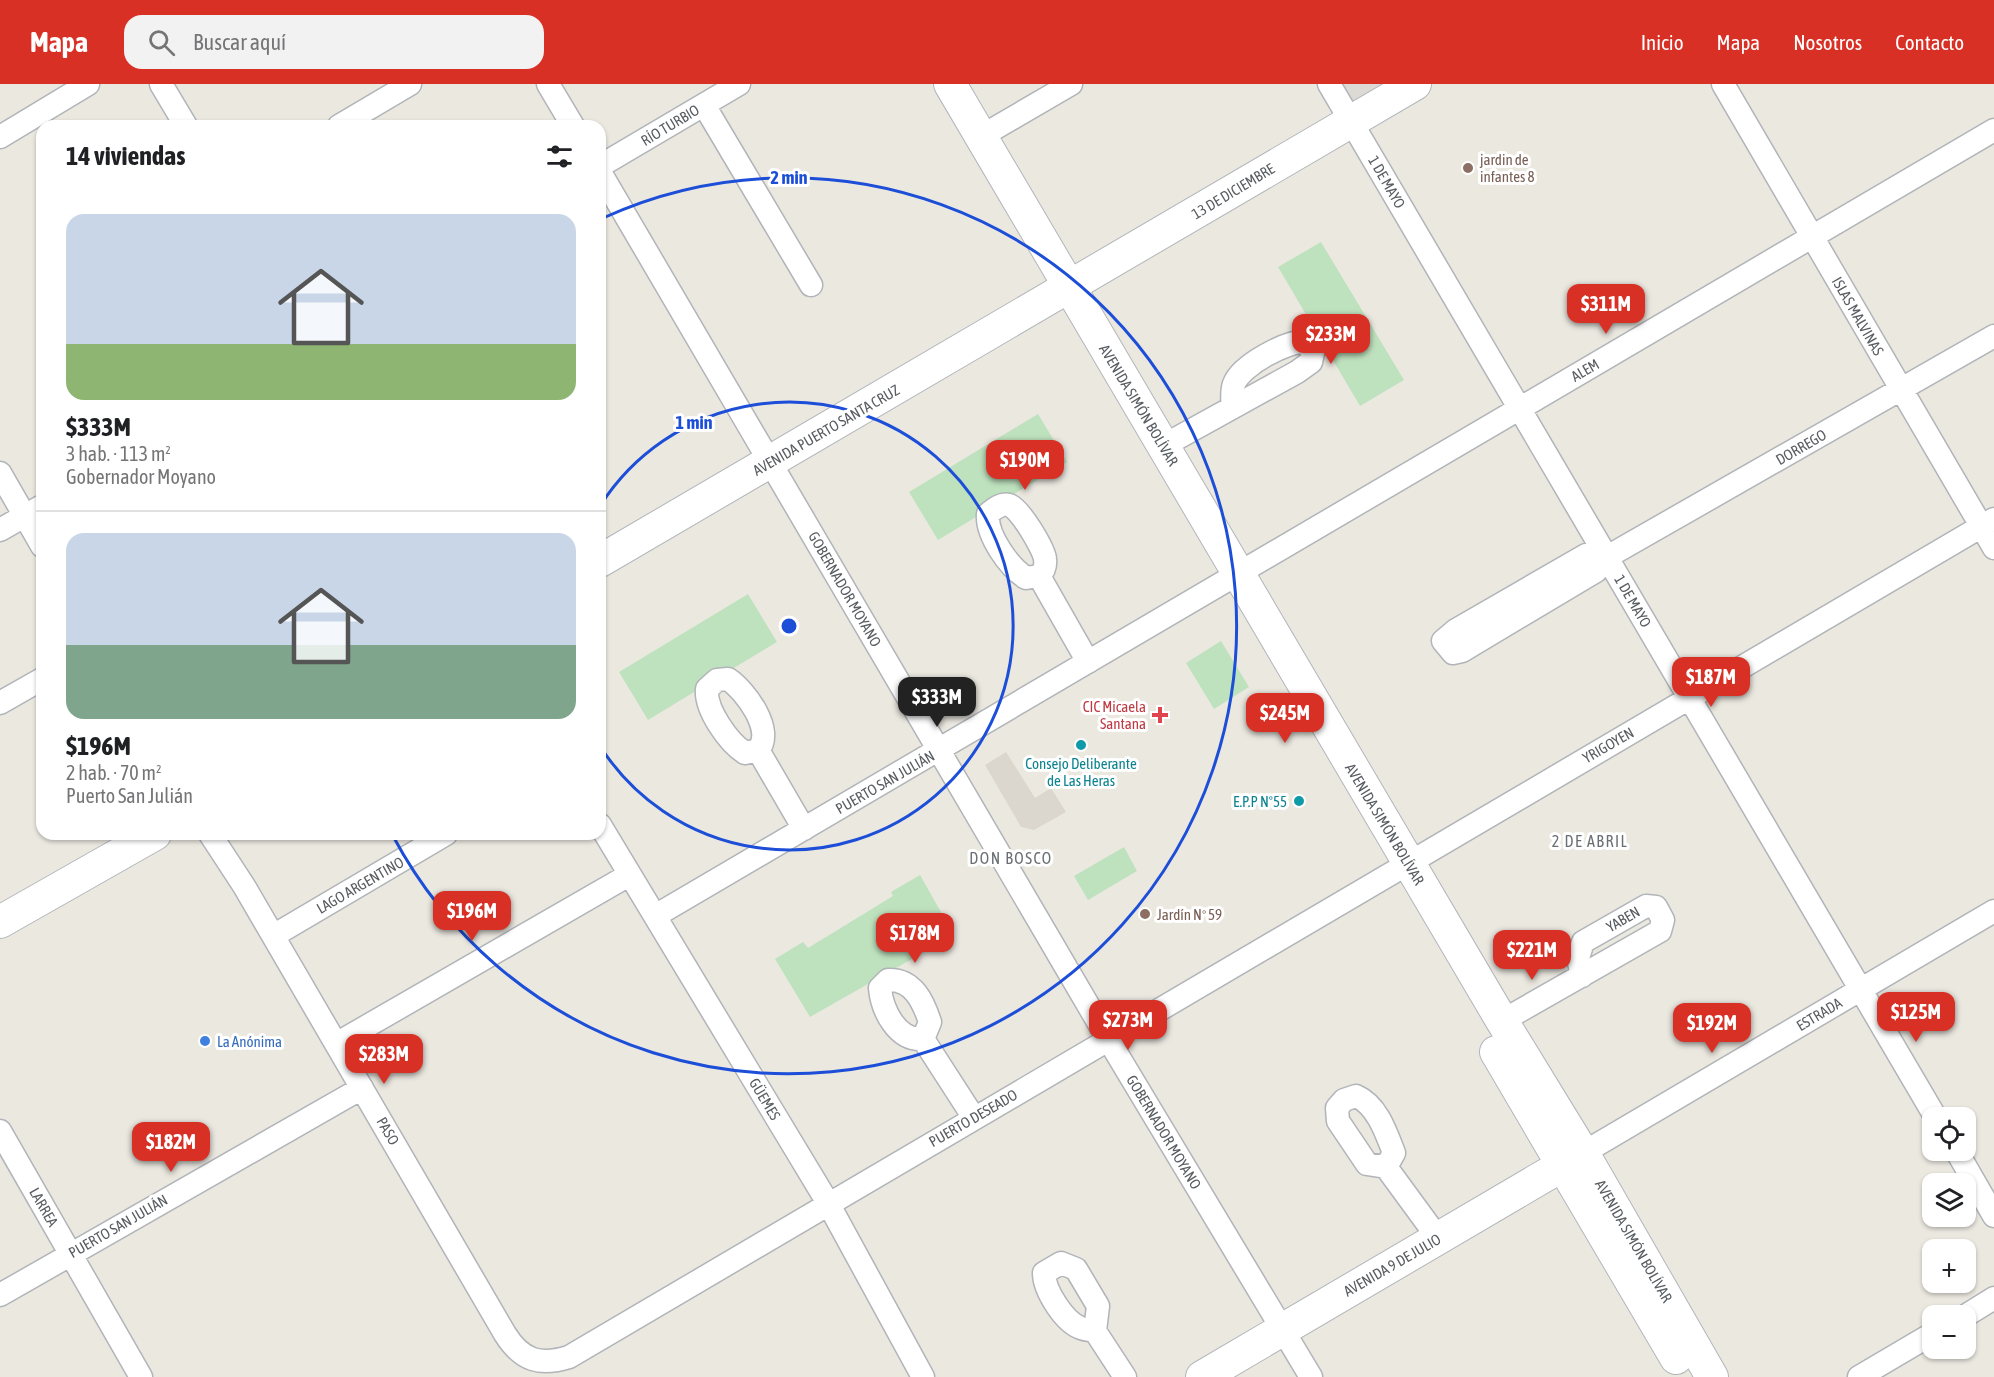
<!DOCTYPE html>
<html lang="es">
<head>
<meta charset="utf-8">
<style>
  :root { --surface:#fff; --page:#f2f2f2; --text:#202124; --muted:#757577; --line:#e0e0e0; --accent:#d93025 }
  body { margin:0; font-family:"Asap Condensed",sans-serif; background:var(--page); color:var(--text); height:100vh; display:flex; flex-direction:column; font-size:22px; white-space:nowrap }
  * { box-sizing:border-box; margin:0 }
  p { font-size:20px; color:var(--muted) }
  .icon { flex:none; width:33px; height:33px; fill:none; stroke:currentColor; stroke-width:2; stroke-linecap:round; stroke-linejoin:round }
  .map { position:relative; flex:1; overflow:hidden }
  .details { position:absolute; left:36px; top:36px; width:570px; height:720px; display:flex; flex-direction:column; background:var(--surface); border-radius:18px; box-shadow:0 2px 4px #0004 }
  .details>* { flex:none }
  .tools { position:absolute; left:1922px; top:1023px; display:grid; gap:12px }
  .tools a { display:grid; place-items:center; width:54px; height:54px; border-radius:12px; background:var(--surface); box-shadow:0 2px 4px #0004; font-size:30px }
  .price { position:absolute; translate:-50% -51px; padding:0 14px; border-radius:12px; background:var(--accent); color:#fff; font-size:20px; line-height:39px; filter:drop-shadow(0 2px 3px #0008) }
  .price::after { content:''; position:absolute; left:50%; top:36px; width:18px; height:14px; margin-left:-9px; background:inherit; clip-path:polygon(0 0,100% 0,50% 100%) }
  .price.selected { background:#222; color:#fff }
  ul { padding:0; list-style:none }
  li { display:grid; align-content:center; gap:12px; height:318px; padding:0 30px }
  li+li { border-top:2px solid var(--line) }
  li span { display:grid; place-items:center; height:186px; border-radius:18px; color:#555 }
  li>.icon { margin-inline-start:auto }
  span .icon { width:108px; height:108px; fill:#fffc; stroke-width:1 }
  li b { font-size:26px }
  h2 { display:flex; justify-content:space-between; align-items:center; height:72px; padding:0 30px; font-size:26px }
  header { display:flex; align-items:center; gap:36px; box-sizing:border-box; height:84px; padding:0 30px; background:var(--accent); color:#fff }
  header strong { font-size:28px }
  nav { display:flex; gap:33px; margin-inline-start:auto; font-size:21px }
  .search { width:420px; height:54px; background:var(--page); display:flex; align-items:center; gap:15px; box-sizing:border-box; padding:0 21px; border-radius:18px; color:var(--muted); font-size:22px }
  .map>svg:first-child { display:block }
  .industrial { fill:#dddad5 }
  .education { fill:#dbd7cf }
  .green { fill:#bfe2be }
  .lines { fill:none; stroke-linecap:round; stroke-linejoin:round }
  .street-casing { stroke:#b1b4b8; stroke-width:25 }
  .secondary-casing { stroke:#b2b6bb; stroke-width:34 }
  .street { stroke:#fff; stroke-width:22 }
  .secondary { stroke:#fff; stroke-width:32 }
  .ring { fill:none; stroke:#1d4ed8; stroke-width:3 }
  .education-dot { fill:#8d6e63; stroke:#fff; stroke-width:2 }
  .health-dot { fill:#e0444e; stroke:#fff; stroke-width:2 }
  .culture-dot { fill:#0f9aa8; stroke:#fff; stroke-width:2 }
  .shop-dot { fill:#3f7fe0; stroke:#fff; stroke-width:2 }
  .labels { text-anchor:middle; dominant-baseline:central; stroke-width:6; stroke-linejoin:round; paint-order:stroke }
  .street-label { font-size:15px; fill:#595d61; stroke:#fff }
  .education-label { font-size:15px; fill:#785e54; stroke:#fff; text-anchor:start }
  .health-label { font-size:15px; fill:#be3a42; stroke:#fff; text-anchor:end }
  .culture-label { font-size:15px; fill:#0d838f; stroke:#fff }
  .shop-label { font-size:15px; fill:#366cbe; stroke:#fff; text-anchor:start }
  .neighbourhood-label { font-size:16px; letter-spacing:1.5px; fill:#6a6f73; stroke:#fff }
  .centre { fill:#1d4ed8; stroke:#fff; stroke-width:3 }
  .ring-label { font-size:18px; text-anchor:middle; font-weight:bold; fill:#1d4ed8; stroke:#fff; stroke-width:6; stroke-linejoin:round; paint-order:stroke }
</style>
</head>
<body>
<header>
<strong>Mapa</strong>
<div class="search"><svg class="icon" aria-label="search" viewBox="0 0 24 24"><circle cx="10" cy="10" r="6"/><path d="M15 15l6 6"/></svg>Buscar aquí</div>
<nav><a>Inicio</a><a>Mapa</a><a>Nosotros</a><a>Contacto</a></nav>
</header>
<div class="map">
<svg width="1994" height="1293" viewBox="0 0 1994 1293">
  <rect width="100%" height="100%" fill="#ebe8e0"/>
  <path class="industrial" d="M1329,0H1415L1351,37Z"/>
  <path class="education" d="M1006,668L1035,714L1051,704L1066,728L1034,746L1021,743L985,681Z"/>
  <path class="green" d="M1321,158L1404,296L1360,322L1278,183Z
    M1038,330L1067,378L938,456L909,408Z
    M748,510L777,558L648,636L619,588Z
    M1221,557L1249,603L1214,625L1186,579Z
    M1124,763L1137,787L1088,816L1074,792Z
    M920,791L954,851L810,933L775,875L803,858L808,864L893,812L891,808Z"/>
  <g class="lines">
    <defs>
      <path id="street" d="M161,0L186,42
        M548,0L573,42
        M1329,0L1936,1034
        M1723,0L1994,464
        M704,21L811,201
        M339,42L410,0
        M0,53L88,0
        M980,53L1071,0
        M600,82L739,0
        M600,88L1108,955L1311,1293
        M1163,362L1297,288L1311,278L1313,269L1306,258C1288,256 1241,281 1234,300C1231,306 1233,316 1232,323
        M0,389L42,462
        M0,446L42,422
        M1607,473L1586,471L1456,546L1443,557L1453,569L1462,567L1596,487L1607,473L1994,252
        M1039,492L1026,494C1009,483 986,451 988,430C994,425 1001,419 1009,421C1019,423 1044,465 1045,475C1046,483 1044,487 1039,492L1088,578
        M0,619L42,595
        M758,666L745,669C728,658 705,625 707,605L717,596L728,595C746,607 775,647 758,666L804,745
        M600,741L828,1119L923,1293
        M210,750L244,802L505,1250C522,1277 540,1282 569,1273L1994,435
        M655,832L1994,46
        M273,852L446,750
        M1502,937L1660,847L1663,836L1656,823L1646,822L1583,858L1578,874L1582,892
        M923,955C897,957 882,926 880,904L888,896C913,895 923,917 930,938L923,955L974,1034
        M336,960L629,791
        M0,1047L141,1293
        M1956,1066L1994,1132
        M1583,1069L1994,827
        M1386,1083L1367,1080L1338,1037L1337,1024L1344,1016L1356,1012C1377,1021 1386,1048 1394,1069L1386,1083L1438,1154
        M0,1211L362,1004
        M1965,1232L1994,1214
        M1095,1247C1091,1246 1085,1246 1081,1244C1064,1238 1044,1206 1044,1189L1061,1179L1076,1185L1098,1222L1095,1247L1125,1293
        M1859,1293L1932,1250"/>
      <path id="secondary" d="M950,0L1502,937L1583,1069L1712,1293
        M600,477L1415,0
        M0,838L155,750
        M1496,968L1676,1274
        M1202,1293L1580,1071"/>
    </defs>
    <use href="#street" class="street-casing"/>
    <use href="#secondary" class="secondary-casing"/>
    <use href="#street" class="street"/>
    <use href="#secondary" class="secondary"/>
  </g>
  <g class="ring">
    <path d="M600 422A224 224 0 1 1 600 662"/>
    <path d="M603 134A448 448 0 1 1 393 752"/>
  </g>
  <g class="education-dot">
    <circle cx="1468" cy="84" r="6"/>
    <circle cx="1145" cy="830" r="6"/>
  </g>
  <path class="health-dot" d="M1157 622h6v6h6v6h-6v6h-6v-6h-6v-6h6z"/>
  <g class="culture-dot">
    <circle cx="1081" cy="661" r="6"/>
    <circle cx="1299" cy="717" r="6"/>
  </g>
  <circle class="shop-dot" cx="205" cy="957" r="6"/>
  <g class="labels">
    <g class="street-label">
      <text transform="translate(670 41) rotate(-31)">RÍO TURBIO</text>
      <text transform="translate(1387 98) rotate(60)">1 DE MAYO</text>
      <text transform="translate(1233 107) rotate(-31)">13 DE DICIEMBRE</text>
      <text transform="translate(1858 232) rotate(60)">ISLAS MALVINAS</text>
      <text transform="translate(1585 286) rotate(-30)">ALEM</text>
      <text transform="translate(1139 321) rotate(59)">AVENIDA SIMÓN BOLÍVAR</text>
      <text transform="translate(826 346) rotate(-30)">AVENIDA PUERTO SANTA CRUZ</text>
      <text transform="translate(1801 363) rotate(-30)">DORREGO</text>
      <text transform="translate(845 505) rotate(60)">GOBERNADOR MOYANO</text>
      <text transform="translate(1633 517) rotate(60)">1 DE MAYO</text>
      <text transform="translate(1608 661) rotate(-30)">YRIGOYEN</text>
      <text transform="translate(885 698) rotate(-30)">PUERTO SAN JULIÁN</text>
      <text transform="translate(1385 740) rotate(59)">AVENIDA SIMÓN BOLÍVAR</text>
      <text transform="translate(360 801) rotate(-30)">LAGO ARGENTINO</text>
      <text transform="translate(1623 835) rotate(-30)">YABEN</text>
      <text transform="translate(1819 930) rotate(-31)">ESTRADA</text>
      <text transform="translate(765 1015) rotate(59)">GÜEMES</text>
      <text transform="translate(973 1034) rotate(-30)">PUERTO DESEADO</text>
      <text transform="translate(388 1047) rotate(60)">PASO</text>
      <text transform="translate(1164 1048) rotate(59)">GOBERNADOR MOYANO</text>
      <text transform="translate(44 1123) rotate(60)">LARREA</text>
      <text transform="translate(118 1142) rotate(-30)">PUERTO SAN JULIÁN</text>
      <text transform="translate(1634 1157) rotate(60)">AVENIDA SIMÓN BOLÍVAR</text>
      <text transform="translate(1392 1181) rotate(-30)">AVENIDA 9 DE JULIO</text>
    </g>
    <g class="education-label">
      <text x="1480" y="75">jardin de<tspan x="1480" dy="17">infantes 8</tspan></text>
      <text x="1157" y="830">Jardín Nº 59</text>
    </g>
    <g class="health-label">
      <text x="1146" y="622">CIC Micaela<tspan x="1146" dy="17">Santana</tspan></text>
    </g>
    <g class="culture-label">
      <text x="1081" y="679">Consejo Deliberante<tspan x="1081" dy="17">de Las Heras</tspan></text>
      <text x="1287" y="717" text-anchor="end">E.P.P N°55</text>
    </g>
    <g class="shop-label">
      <text x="217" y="957">La Anónima</text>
    </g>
    <g class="neighbourhood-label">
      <text x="1590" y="757">2 DE ABRIL</text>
      <text x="1011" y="774">DON BOSCO</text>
    </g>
  </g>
  <circle cx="789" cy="542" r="9" class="centre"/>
  <g class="ring-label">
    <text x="789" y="100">2 min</text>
    <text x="694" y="345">1 min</text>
  </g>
</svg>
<div class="tools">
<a><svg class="icon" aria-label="locate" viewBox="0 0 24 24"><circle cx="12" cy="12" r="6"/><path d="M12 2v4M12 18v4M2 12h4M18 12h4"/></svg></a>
<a><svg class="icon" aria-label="layers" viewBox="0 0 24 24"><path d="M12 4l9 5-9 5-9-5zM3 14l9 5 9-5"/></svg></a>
<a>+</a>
<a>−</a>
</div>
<b class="price" style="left:1606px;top:251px">$311M</b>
<b class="price" style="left:1331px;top:281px">$233M</b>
<b class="price" style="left:1025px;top:407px">$190M</b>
<b class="price" style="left:1711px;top:624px">$187M</b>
<b class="price selected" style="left:937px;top:644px">$333M</b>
<b class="price" style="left:1285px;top:660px">$245M</b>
<b class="price" style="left:472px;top:858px">$196M</b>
<b class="price" style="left:915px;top:880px">$178M</b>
<b class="price" style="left:1532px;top:897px">$221M</b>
<b class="price" style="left:1916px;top:959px">$125M</b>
<b class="price" style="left:1128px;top:967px">$273M</b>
<b class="price" style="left:1712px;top:970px">$192M</b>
<b class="price" style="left:384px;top:1001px">$283M</b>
<b class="price" style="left:171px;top:1089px">$182M</b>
<section class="details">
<h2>14 viviendas<svg class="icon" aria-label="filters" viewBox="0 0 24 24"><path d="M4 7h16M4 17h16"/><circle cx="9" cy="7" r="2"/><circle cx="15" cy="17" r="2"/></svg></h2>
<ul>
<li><span style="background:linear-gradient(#c9d6e8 70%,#8fb573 0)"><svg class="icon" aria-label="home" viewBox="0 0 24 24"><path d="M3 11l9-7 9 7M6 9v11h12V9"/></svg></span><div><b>$333M</b><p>3 hab. · 113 m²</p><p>Gobernador Moyano</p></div></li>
<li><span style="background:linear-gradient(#c9d6e8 60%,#7fa58c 0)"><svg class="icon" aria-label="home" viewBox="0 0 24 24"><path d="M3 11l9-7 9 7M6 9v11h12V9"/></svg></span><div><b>$196M</b><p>2 hab. · 70 m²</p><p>Puerto San Julián</p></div></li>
</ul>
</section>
</div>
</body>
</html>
